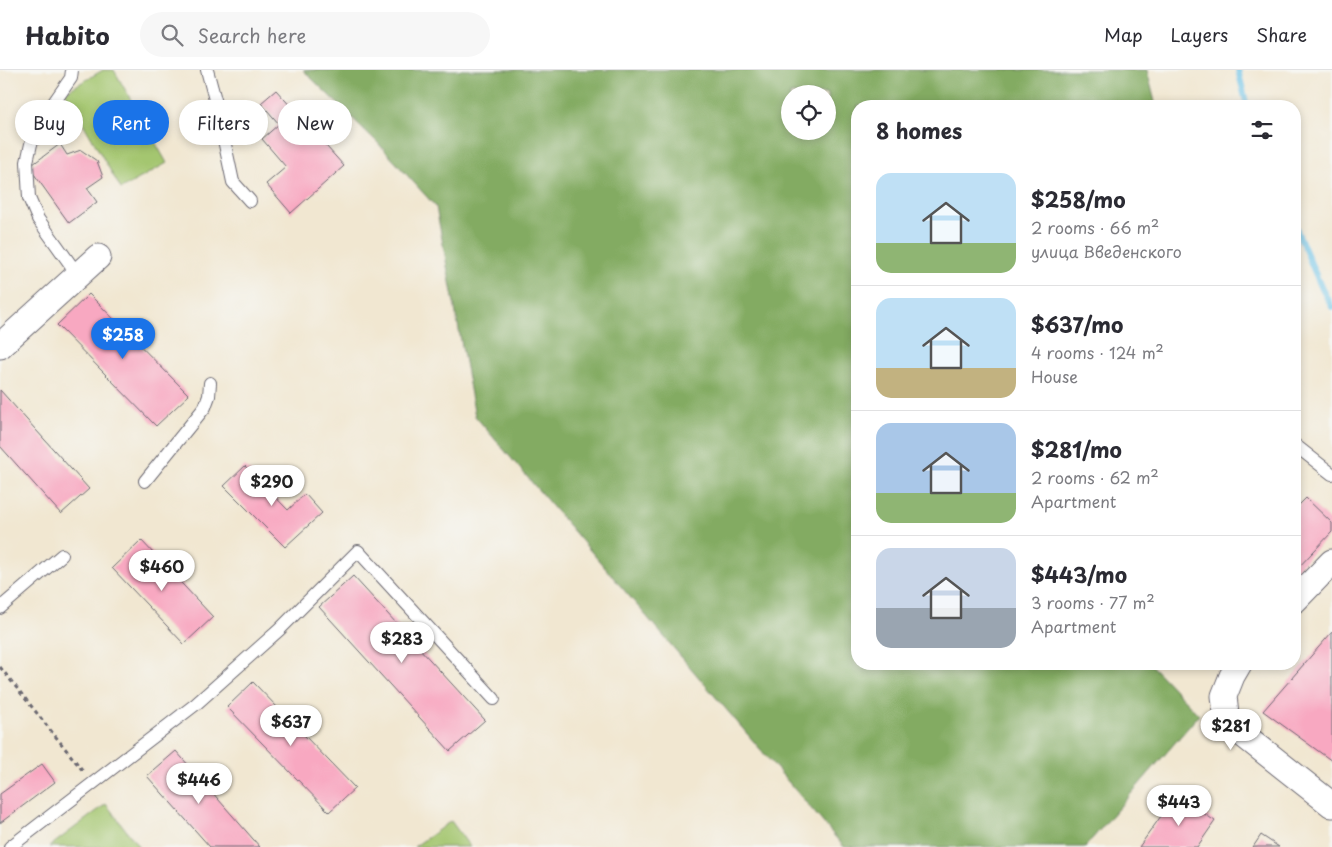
<!DOCTYPE html>
<html lang="en">
<head>
<meta charset="utf-8">
<style>
  :root { --surface:#fff; --page:#f7f7f7; --text:#2b2b33; --muted:#7c7c81; --line:#e1e1e2; --accent:#1a73e8 }
  body { margin:0; font-family:"Playpen Sans",sans-serif; background:var(--page); color:var(--text); height:100vh; display:flex; flex-direction:column; font-size:19px; white-space:nowrap }
  * { box-sizing:border-box; margin:0 }
  p { font-size:16px; color:var(--muted) }
  .icon { flex:none; width:28px; height:28px; fill:none; stroke:currentColor; stroke-width:2; stroke-linecap:round; stroke-linejoin:round }
  .map { position:relative; flex:1; overflow:hidden }
  .panel { position:absolute; left:851px; top:30px; width:450px; height:570px; display:flex; flex-direction:column; background:var(--surface); border-radius:20px; box-shadow:0 2px 8px #0003 }
  .panel>* { flex:none }
  .guide { position:absolute; left:15px; top:30px; width:475px; height:45px; display:flex; gap:10px }
  .tools { position:absolute; left:781px; top:15px; display:grid; gap:10px }
  .tools a { display:grid; place-items:center; width:55px; height:55px; border-radius:50%; background:var(--surface); box-shadow:0 2px 8px #0003; font-size:25px }
  .price { position:absolute; translate:-50% -42px; padding:0 11px; border-radius:18px; background:#fff; color:#222; font-size:16px; line-height:32px; filter:drop-shadow(0 1px 2px #0008) }
  .price::after { content:''; position:absolute; left:50%; top:30px; width:15px; height:11px; margin-left:-8px; background:inherit; clip-path:polygon(0 0,100% 0,50% 100%) }
  .price.current { background:var(--accent); color:#fff }
  ul { padding:0; list-style:none }
  li { display:flex; align-items:center; gap:15px; height:125px; padding:0 25px }
  li+li { border-top:1px solid var(--line) }
  li span { display:grid; place-items:center; flex:none; width:140px; height:100px; border-radius:15px; color:#555 }
  li>.icon { margin-inline-start:auto }
  span .icon { width:60px; height:60px; fill:#fffc; stroke-width:1 }
  li b { font-size:21px }
  h2 { display:flex; justify-content:space-between; align-items:center; height:60px; padding:0 25px; font-size:21px }
  .pill { padding:0 18px; border-radius:22px; background:var(--surface); box-shadow:0 2px 8px #0003; font-size:18px; line-height:45px }
  .pill.current { background:var(--accent); color:#fff }
  header { display:flex; align-items:center; gap:30px; box-sizing:border-box; height:70px; padding:0 25px; background:var(--surface); border-bottom:1px solid var(--line) }
  header strong { font-size:24px }
  nav { display:flex; gap:28px; margin-inline-start:auto; font-size:18px }
  .search { width:350px; height:45px; background:var(--page); display:flex; align-items:center; gap:12px; box-sizing:border-box; padding:0 18px; border-radius:28px; color:var(--muted); font-size:19px }
  .map>svg:first-child { display:block }
  .green { fill:#a4c66f; stroke:#637455 }
  .forest { fill:#83ab62; stroke:#52664e; fill-rule:evenodd }
  .lines { fill:none; stroke-linecap:round; stroke-linejoin:round }
  .stream { stroke:#6ac2e7; stroke-width:6 }
  .building { fill:#f8a8c1 }
  .lane-casing { stroke:#6a6770; stroke-width:14 }
  .street-casing { stroke:#6a6770; stroke-width:27 }
  .path { stroke:#6a6770; stroke-width:3; stroke-dasharray:4 4; stroke-linecap:butt }
  .lane { stroke:#fff; stroke-width:12 }
  .street { stroke:#fff; stroke-width:25 }
</style>
</head>
<body>
<header>
<strong>Habito</strong>
<div class="search"><svg class="icon" aria-label="search" viewBox="0 0 24 24"><circle cx="10" cy="10" r="6"/><path d="M15 15l6 6"/></svg>Search here</div>
<nav><a>Map</a><a>Layers</a><a>Share</a></nav>
</header>
<div class="map">
<svg width="1332" height="777" viewBox="0 0 1332 777">
  <rect width="100%" height="100%" fill="#f6f6f2"/>
  <filter id="ink" filterUnits="userSpaceOnUse"><feTurbulence type="fractalNoise" baseFrequency=".02" numOctaves="2"/><feDisplacementMap in="SourceGraphic" scale="10" xChannelSelector="R" yChannelSelector="G"/><feConvolveMatrix kernelMatrix="1 2 1 2 8 2 1 2 1" color-interpolation-filters="sRGB"/></filter>
  <filter id="wash" filterUnits="userSpaceOnUse"><feTurbulence type="fractalNoise" baseFrequency=".0096" numOctaves="4" result="noise"/><feDisplacementMap in="SourceGraphic" scale="20" xChannelSelector="R" yChannelSelector="G"/><feGaussianBlur stdDeviation="1.12" result="paint"/><feColorMatrix in="noise" values="0 0 0 0 0 0 0 0 0 0 0 0 0 0 0 0 0 1.4 0 .05"/><feComposite in="paint" operator="in"/></filter>
  <g filter="url(#wash)">
    <rect width="100%" height="100%" fill="#f1e7d1"/>
    <path class="green" d="M103,0H114L167,93L121,119L65,22Z
      M106,734L139,777H49Z
      M451,751L470,777H414Z"/>
    <path class="forest" d="M303,0H1147L1156,36H858V594H1150L1199,645L1085,777H844L475,346L436,137L377,72ZM790,24H828V61H790Z"/>
    <g class="lines">
      <path class="stream" d="M1238,0L1247,36
        M1295,156L1322,219L1332,237"/>
    </g>
    <g id="blocks">
      <path class="building" d="M276,20L344,96L291,143L266,114L286,97L262,69L279,54L261,33Z
        M60,74L67,85L81,80L97,91L103,107L87,118L97,132L69,153L29,97Z
        M89,224L189,325L156,356L57,255Z
        M0,320L89,419L61,444L0,376Z
        M245,396L288,440L305,424L322,443L285,477L224,416Z
        M1306,428L1332,453V462L1295,501V439Z
        M141,470L213,547L184,574L112,498Z
        M353,506L485,650L450,681L319,537Z
        M1332,562V691L1263,641Z
        M253,612L355,718L329,742L227,637Z
        M176,681L260,777H210L147,706Z
        M42,694L55,712L0,753V724Z
        M1176,725L1215,751L1197,777H1139Z
        M1261,765L1279,777H1253Z"/>
    </g>
  </g>
  <g filter="url(#ink)">
    <use href="#blocks" fill-opacity="0" stroke="#6a6770" stroke-width="1"/>
    <g class="lines">
      <defs>
        <path id="lane" d="M72,0L71,8L48,41L31,74L27,92L29,128L38,149L78,205
          M207,0L217,37L233,112L250,131
          M1295,375L1332,404
          M145,411L205,337L209,326L210,313
          M0,538L62,485
          M10,777L196,634L279,560L358,481L494,629"/>
        <path id="street" d="M0,276L98,187
          M1295,530L1332,492
          M1239,594L1232,606L1224,626L1227,652L1332,735"/>
      </defs>
      <use href="#lane" class="lane-casing"/>
      <use href="#street" class="street-casing"/>
      <path class="path" d="M0,597L84,702"/>
      <use href="#lane" class="lane"/>
      <use href="#street" class="street"/>
    </g>
  </g>
</svg>
<div class="tools">
<a><svg class="icon" aria-label="locate" viewBox="0 0 24 24"><circle cx="12" cy="12" r="6"/><path d="M12 2v4M12 18v4M2 12h4M18 12h4"/></svg></a>
</div>
<b class="price current" style="left:123px;top:290px">$258</b>
<b class="price" style="left:272px;top:437px">$290</b>
<b class="price" style="left:162px;top:522px">$460</b>
<b class="price" style="left:402px;top:594px">$283</b>
<b class="price" style="left:291px;top:677px">$637</b>
<b class="price" style="left:1231px;top:681px">$281</b>
<b class="price" style="left:199px;top:735px">$446</b>
<b class="price" style="left:1179px;top:757px">$443</b>
<div class="guide">
<a class="pill">Buy</a>
<a class="pill current">Rent</a>
<a class="pill">Filters</a>
<a class="pill">New</a>
</div>
<section class="panel">
<h2>8 homes<svg class="icon" aria-label="filters" viewBox="0 0 24 24"><path d="M4 7h16M4 17h16"/><circle cx="9" cy="7" r="2"/><circle cx="15" cy="17" r="2"/></svg></h2>
<ul>
<li><span style="background:linear-gradient(#bfe0f5 70%,#8fb573 0)"><svg class="icon" aria-label="home" viewBox="0 0 24 24"><path d="M3 11l9-7 9 7M6 9v11h12V9"/></svg></span><div><b>$258/mo</b><p>2 rooms · 66 m²</p><p>улица Введенского</p></div></li>
<li><span style="background:linear-gradient(#bfe0f5 70%,#c2b280 0)"><svg class="icon" aria-label="home" viewBox="0 0 24 24"><path d="M3 11l9-7 9 7M6 9v11h12V9"/></svg></span><div><b>$637/mo</b><p>4 rooms · 124 m²</p><p>House</p></div></li>
<li><span style="background:linear-gradient(#a9c7e8 70%,#8fb573 0)"><svg class="icon" aria-label="home" viewBox="0 0 24 24"><path d="M3 11l9-7 9 7M6 9v11h12V9"/></svg></span><div><b>$281/mo</b><p>2 rooms · 62 m²</p><p>Apartment</p></div></li>
<li><span style="background:linear-gradient(#c9d6e8 60%,#9aa5b1 0)"><svg class="icon" aria-label="home" viewBox="0 0 24 24"><path d="M3 11l9-7 9 7M6 9v11h12V9"/></svg></span><div><b>$443/mo</b><p>3 rooms · 77 m²</p><p>Apartment</p></div></li>
</ul>
</section>
</div>
</body>
</html>
